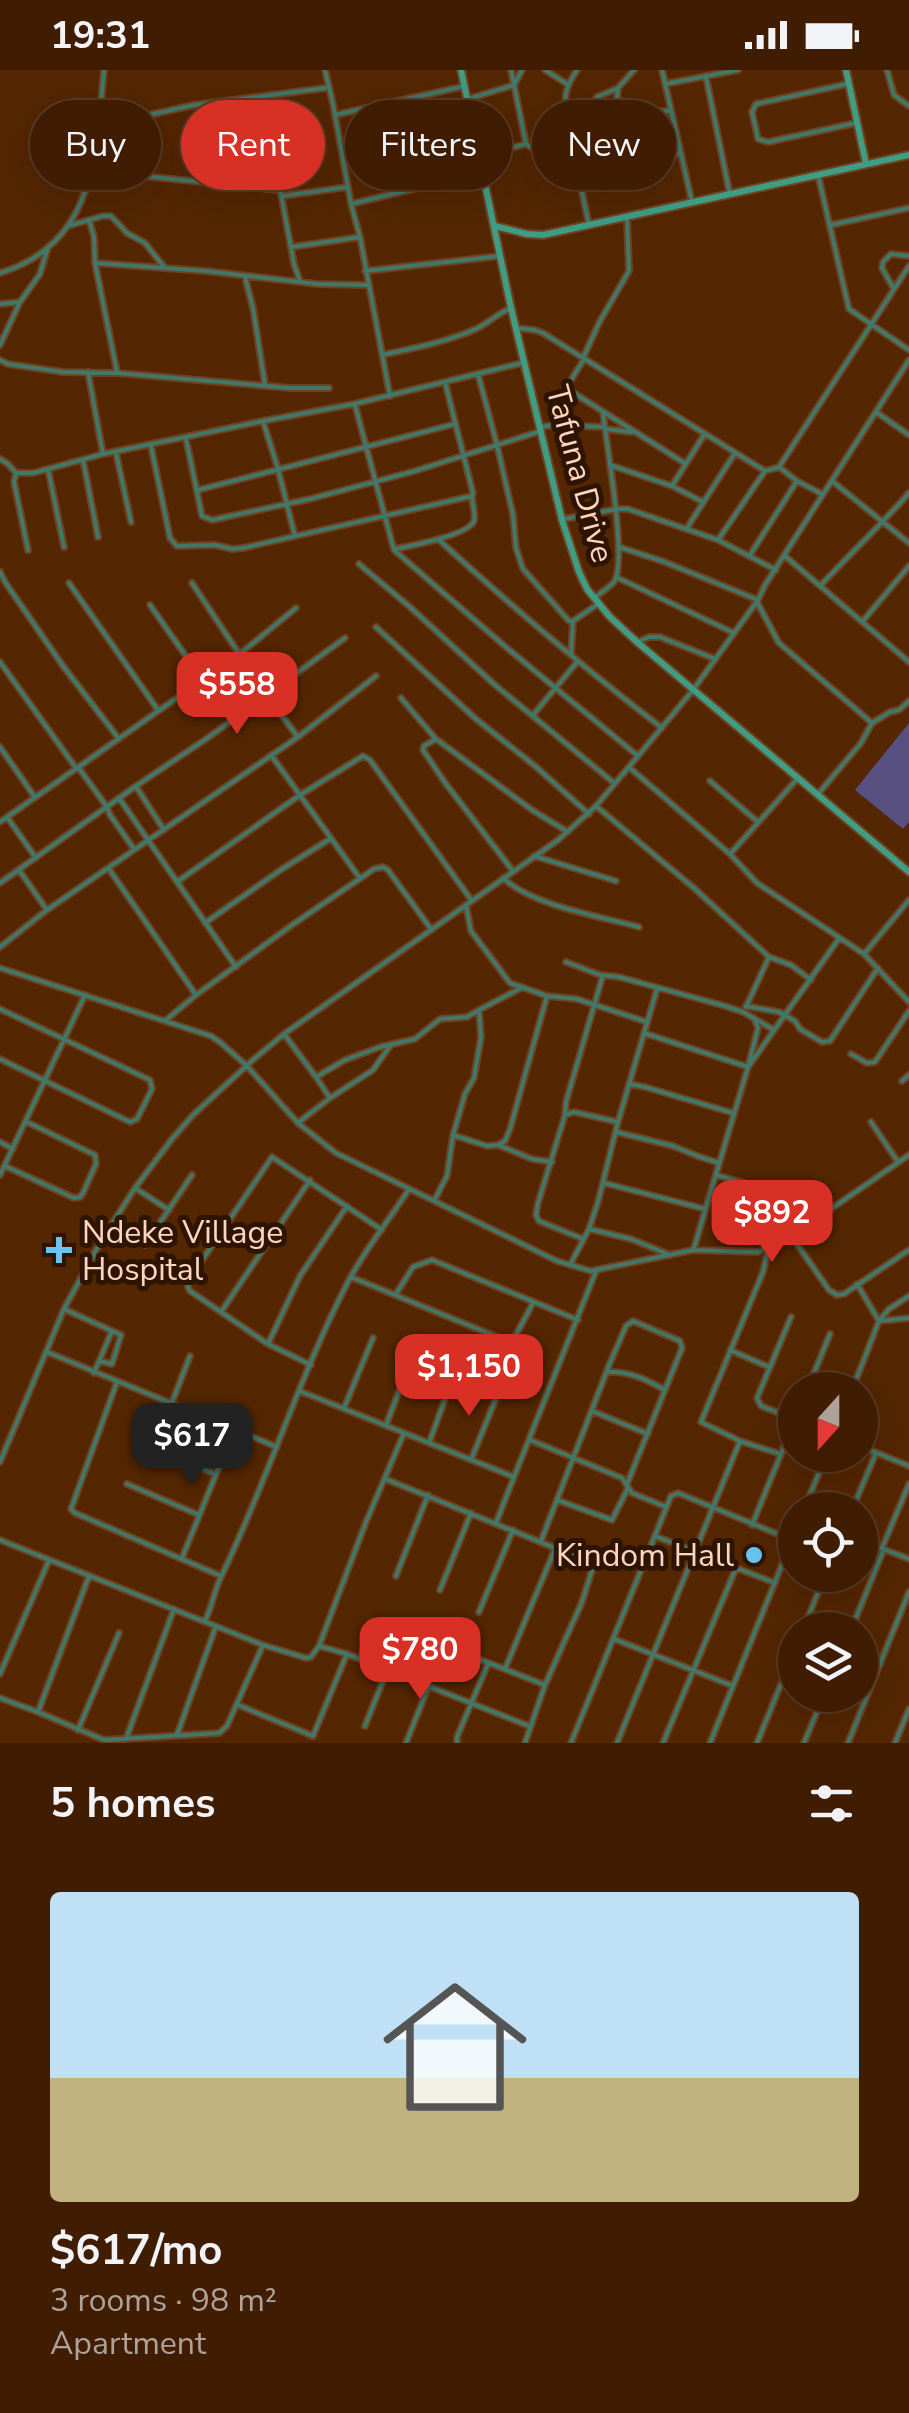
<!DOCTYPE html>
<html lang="en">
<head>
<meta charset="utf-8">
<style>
  :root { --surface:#3f1c02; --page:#4a2911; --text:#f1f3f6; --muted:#ada199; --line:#583a24; --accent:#d93025 }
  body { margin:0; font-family:"Nunito Sans",sans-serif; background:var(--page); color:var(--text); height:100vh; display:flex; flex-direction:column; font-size:38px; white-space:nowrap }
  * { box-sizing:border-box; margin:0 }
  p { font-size:32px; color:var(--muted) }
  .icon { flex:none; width:55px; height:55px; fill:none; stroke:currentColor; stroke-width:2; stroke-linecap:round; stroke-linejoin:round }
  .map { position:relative; height:1673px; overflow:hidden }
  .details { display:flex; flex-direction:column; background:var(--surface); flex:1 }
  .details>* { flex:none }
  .hud { position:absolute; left:30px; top:30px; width:850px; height:90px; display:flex; gap:20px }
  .needle { width:65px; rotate:201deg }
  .buttons { position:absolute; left:778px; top:1302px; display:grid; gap:20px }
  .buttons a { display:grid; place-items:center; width:100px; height:100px; border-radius:50%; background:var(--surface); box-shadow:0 10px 40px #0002,0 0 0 2px var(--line); font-size:50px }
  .price { position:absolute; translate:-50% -85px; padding:0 22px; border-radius:20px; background:var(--accent); color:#fff; font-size:32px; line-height:65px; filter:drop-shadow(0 2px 5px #0008) }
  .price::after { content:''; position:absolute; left:50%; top:60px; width:30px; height:22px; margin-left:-15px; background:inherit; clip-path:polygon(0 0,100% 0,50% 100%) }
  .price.active { background:#222; color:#fff }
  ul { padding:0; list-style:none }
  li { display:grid; align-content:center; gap:20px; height:530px; padding:0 50px }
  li+li { border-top:2px solid var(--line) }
  li span { display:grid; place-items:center; height:310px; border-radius:10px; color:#555 }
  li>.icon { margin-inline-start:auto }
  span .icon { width:180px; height:180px; fill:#fffc; stroke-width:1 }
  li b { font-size:42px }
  h2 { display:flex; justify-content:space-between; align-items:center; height:120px; padding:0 50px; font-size:42px }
  .tag { padding:0 35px; border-radius:45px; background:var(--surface); box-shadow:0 10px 40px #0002,0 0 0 2px var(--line); font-size:35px; line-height:90px }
  .tag.active { background:var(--accent); color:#fff }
  .status { display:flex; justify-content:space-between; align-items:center; height:70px; padding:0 50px; background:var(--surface); direction:ltr }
  .status svg { height:28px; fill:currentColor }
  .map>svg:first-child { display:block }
  .green { fill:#595082 }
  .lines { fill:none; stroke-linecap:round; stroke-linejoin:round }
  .street-casing { stroke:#6f4221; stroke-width:8 }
  .secondary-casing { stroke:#6f4221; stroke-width:10 }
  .street { stroke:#417867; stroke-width:4 }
  .secondary { stroke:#3f9d83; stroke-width:6 }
  .poi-dot { fill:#68c4f0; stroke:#2e1403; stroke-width:4 }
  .labels { text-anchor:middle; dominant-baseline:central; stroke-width:10; stroke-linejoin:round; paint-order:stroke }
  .street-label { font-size:32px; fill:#fcd6c1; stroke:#2e1403 }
  .poi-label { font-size:32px; fill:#fcd6c1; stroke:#2e1403; text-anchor:start }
</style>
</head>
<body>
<div class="status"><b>19:31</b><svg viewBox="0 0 49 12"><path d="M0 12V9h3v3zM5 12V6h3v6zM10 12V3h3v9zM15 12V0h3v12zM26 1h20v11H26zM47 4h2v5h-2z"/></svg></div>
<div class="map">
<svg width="909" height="1673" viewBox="0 0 909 1673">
  <rect width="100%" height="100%" fill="#542602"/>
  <path class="green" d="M909,653V752L903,759L855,720Z"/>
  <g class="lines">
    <defs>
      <path id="street" d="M325,0L333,34L351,134L360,167L390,326
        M511,0L526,74L576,108L580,113L589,155
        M545,0L567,14
        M577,0C565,18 561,30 572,51L635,91L643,92L681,83
        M662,0L692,132
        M887,0L894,25L909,36
        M706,7L730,125
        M665,14L738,0
        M847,14L756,34L752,42L758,69L768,72L856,53
        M618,18L617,28C633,41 649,42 668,41
        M263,27L294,194L300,211
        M468,29L514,15L522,0
        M335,45L465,16
        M99,56L194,35L325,18
        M479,86L526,74
        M555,93L597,27L618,18L634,0
        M93,101L280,120
        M818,105L849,239L909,280
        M283,126L347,117
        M351,134L438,113
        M89,150L94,167L95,193L117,302
        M831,155L909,138
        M68,156L103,146H111L127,163L145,173L165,198
        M292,177L360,167
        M95,193L206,201L317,214L368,215
        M365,201L500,186
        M0,203C96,174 96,83 104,0
        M245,207L253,238L265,315
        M894,219L882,198L883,192L891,184L909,186
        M0,234L20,232
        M516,258L535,260L543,263L765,401L779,397
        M0,275L20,232L40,204L48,177
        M382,285C414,278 446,272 476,259C488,253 497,244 511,238
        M583,288L600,251L629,201L627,147
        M584,289L568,315L569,320L686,394
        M0,290L8,294L63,302L117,303L290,318H329
        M88,302L103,384
        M478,304L497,375L513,445L516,478L523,499L569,551H573L598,534
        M355,335L394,480L507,578L638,686
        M876,342L909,365
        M263,351L278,399L295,466
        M540,357L554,355L605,357
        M606,359L631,362
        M186,369L202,446L212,450L310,429L415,401L541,361
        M151,376L170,468L177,476L215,475L232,479L243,478L472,426L473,423L445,312
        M116,383L131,452
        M0,389L8,394L16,403H33L103,384L263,351L354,334L522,293
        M83,390L98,467
        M610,395L672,416L703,432
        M48,399L64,477
        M16,403L14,412L28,480
        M832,411L909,473
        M672,416L704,365
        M198,420L455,354
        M822,424L797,411L779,397L909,196
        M564,449L617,439H628L718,470L776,500
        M687,458L735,383
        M438,469C510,535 584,598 662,658
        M718,470L765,401
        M619,477L662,491L758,530
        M395,479C410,476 469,465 474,451C476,445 472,433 472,426
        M750,485L797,411
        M785,486L909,592
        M359,494L410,537L495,615L614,713
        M0,502L5,512L63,596L119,669
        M616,507L734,563
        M69,513L158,640
        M192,513L266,624L297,666
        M821,515C850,484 881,455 909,423
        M596,527C601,522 610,517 614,512C628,490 606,374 603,342
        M757,532L779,573L872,653
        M150,535L202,609
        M862,552L909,496
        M376,557L476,649L535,696L589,744
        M637,572L649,567H660L715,589
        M571,585L573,551
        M0,592L76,698
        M401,628L436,669L532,740L568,762
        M533,645L578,591
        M436,669L424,676L423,680L446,714L513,801
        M0,677L34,726
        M271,685L359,807
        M78,697L107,737L110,745L134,779
        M630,698L730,784L757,813L864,884L909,932
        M710,711L758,752
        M137,718L164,760
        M818,724L861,673L872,653L890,642L899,640L909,631
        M119,728L236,897
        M596,736L694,818L769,887L791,895L811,910
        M7,747L36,788
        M0,752L241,583L296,538
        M731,783L798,708
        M534,786L616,811
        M109,799L196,925
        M19,800L47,840
        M503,808C533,836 599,846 639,857
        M177,812L300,725L363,686L370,690L472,831
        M0,813L136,716L209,667L345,568
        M466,835L471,861L510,913L547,926L577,929L647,952
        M205,853L282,799L330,769
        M0,877L47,840L298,667L376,606
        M864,884L909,830
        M566,892L600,905L619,907L725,936L743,942L774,960
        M0,898L211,966L221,973L247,996L298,1053L336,1083L557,1191L591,1201L693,1180L758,1182L792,1166L909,1085
        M746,936L779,942L795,951L800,959L822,972L830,971L878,898
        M746,937L769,887
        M0,939L150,1010L152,1019L137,1049L130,1052L0,989
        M166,950L196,925L292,855L374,799L383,797L388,800L431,859
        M644,963L748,997L838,870
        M284,964L316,1007L345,990L380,977L415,969L440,949L467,947L479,940
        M851,984L867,993L875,992L909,941
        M316,1007L330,1028L373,1000L390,976
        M902,1011L909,1005
        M629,1014L645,1017L733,1043
        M565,1045L566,1032L603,905
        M299,1052L330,1028
        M871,1052L898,1092
        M616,1062L673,1076L700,1087L719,1093
        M453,1065L487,1076L498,1075L532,1089L552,1092
        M0,1072L13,1079
        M498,1075L505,1071L510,1059L547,926
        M5,1096L74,1128L80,1127L83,1123L96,1094L95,1085L27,1052
        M0,1105L85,925
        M716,1105L793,1127L813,1152
        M604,1113L705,1139
        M135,1118L169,1140
        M435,1129L447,1106L453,1065L465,1024L474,1008L481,967L479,940L521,918
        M589,1159L631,1169L670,1185
        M792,1167L829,1220L837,1225L844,1224L909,1180
        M583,1169L539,1151L536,1145L538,1133L565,1045L574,1042L618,1052
        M145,1175L192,1105
        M694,1178L748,997L758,958L754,948
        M768,1180L763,1202L701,1352L740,1371L780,1384
        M570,1195L589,1159L598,1132L618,1052L657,919
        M351,1207L507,1271L516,1265L533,1233
        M857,1214L879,1251
        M396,1224L413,1197L432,1190L578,1250
        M64,1239L121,1265L112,1294L99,1291
        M221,1242L310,1110
        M791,1247L757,1328L761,1336L795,1349
        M879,1251L909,1248
        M268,1274L300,1206L347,1136
        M730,1280L769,1297
        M47,1282L277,1377
        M311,1295L268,1274L190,1221L188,1217L190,1208L272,1087L382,1160
        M609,1302C630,1301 647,1310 665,1320
        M94,1303L112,1261
        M117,1312L71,1439L75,1443L221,1506
        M807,1320L830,1264
        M852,1320L879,1251L889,1239L909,1226
        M302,1322L514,1407L596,1201
        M171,1335L190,1286
        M344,1338L373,1268
        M592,1341L648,1364
        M386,1355L413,1285
        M530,1370L622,1408L632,1423L666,1437
        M429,1373L456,1299
        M143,1374L215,1404
        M860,1376L909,1396
        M471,1390L499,1321
        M0,1392L64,1239L101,1171L135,1118L172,1069L193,1045L254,989L284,964L558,770L596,736L638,686L693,620L758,530L765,515L909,290
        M388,1410L594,1494L582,1532L545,1615L525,1673
        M127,1414L199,1445
        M557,1430L612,1450L628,1418
        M804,1440L826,1385
        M852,1440L876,1383
        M496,1453L514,1407
        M752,1455L795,1350
        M655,1466L775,1513
        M0,1470L263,1575L306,1588L311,1587L319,1576L366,1452L404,1363
        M860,1470L909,1489
        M541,1471L610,1293L626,1256L633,1251L680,1271L682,1278L627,1414
        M882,1478L909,1414
        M182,1488L234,1360
        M396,1506L428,1425
        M440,1520L471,1443
        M479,1542L513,1460
        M205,1551C212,1537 214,1521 221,1507C268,1410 299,1306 349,1210C366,1178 390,1149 409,1119
        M803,1560L825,1505
        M851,1560L884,1479
        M614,1569L733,1616
        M319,1576L347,1584L529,1656
        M360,1589C366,1576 370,1552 387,1553L545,1615
        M505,1599L555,1479
        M0,1604L49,1490
        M0,1628L38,1642L104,1670L219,1663L227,1656L263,1575
        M238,1635L313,1666L347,1584
        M38,1642L89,1506
        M365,1656L387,1601
        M78,1660L119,1563
        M177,1665L216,1556
        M126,1669L174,1539
        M406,1673L428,1618
        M457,1673V1667L488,1594
        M571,1673L671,1426L678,1423L792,1470L795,1462
        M617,1673L740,1371
        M663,1673L736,1498
        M710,1673L792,1470
        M757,1673L795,1580
        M804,1673L824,1625
        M848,1673L909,1522
        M895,1673L909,1639"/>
      <path id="secondary" d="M461,0L511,238L562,450L579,502L587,519L610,547L637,572L909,802
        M846,0L866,94
        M495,156L527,164L543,165L909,85"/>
    </defs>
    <use href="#street" class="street-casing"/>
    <use href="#secondary" class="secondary-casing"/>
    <use href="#street" class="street"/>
    <use href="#secondary" class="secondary"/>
  </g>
  <g class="poi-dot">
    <path d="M54 1165h10v10h10v10h-10v10h-10v-10h-10v-10h10z"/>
    <circle cx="754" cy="1485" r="10"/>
  </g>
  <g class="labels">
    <g class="street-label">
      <text transform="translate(580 404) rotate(75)">Tafuna Drive</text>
    </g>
    <g class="poi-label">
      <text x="82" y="1162">Ndeke Village<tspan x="82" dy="37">Hospital</tspan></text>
      <text x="734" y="1485" text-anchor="end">Kindom Hall</text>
    </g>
  </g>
</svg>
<div class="buttons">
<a><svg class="needle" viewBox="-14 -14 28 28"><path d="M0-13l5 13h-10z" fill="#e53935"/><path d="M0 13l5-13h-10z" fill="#ada199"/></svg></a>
<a><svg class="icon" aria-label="locate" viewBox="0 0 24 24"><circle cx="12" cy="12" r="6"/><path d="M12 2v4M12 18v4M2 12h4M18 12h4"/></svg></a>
<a><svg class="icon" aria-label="layers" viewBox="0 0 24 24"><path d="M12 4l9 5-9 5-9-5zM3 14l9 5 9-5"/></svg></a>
</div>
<b class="price" style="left:237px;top:667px">$558</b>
<b class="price" style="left:772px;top:1195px">$892</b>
<b class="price" style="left:469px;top:1349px">$1,150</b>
<b class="price active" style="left:192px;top:1418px">$617</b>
<b class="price" style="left:420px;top:1632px">$780</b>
<div class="hud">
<a class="tag">Buy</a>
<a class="tag active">Rent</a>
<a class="tag">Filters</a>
<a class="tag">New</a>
</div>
</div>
<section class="details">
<h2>5 homes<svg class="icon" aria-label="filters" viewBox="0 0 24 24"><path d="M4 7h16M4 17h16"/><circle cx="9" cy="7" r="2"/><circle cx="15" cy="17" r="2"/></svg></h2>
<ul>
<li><span style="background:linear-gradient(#bfe0f5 60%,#c2b280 0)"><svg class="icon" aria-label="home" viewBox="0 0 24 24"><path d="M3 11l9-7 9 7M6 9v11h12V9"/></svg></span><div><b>$617/mo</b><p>3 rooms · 98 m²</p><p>Apartment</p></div></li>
</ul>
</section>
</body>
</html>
